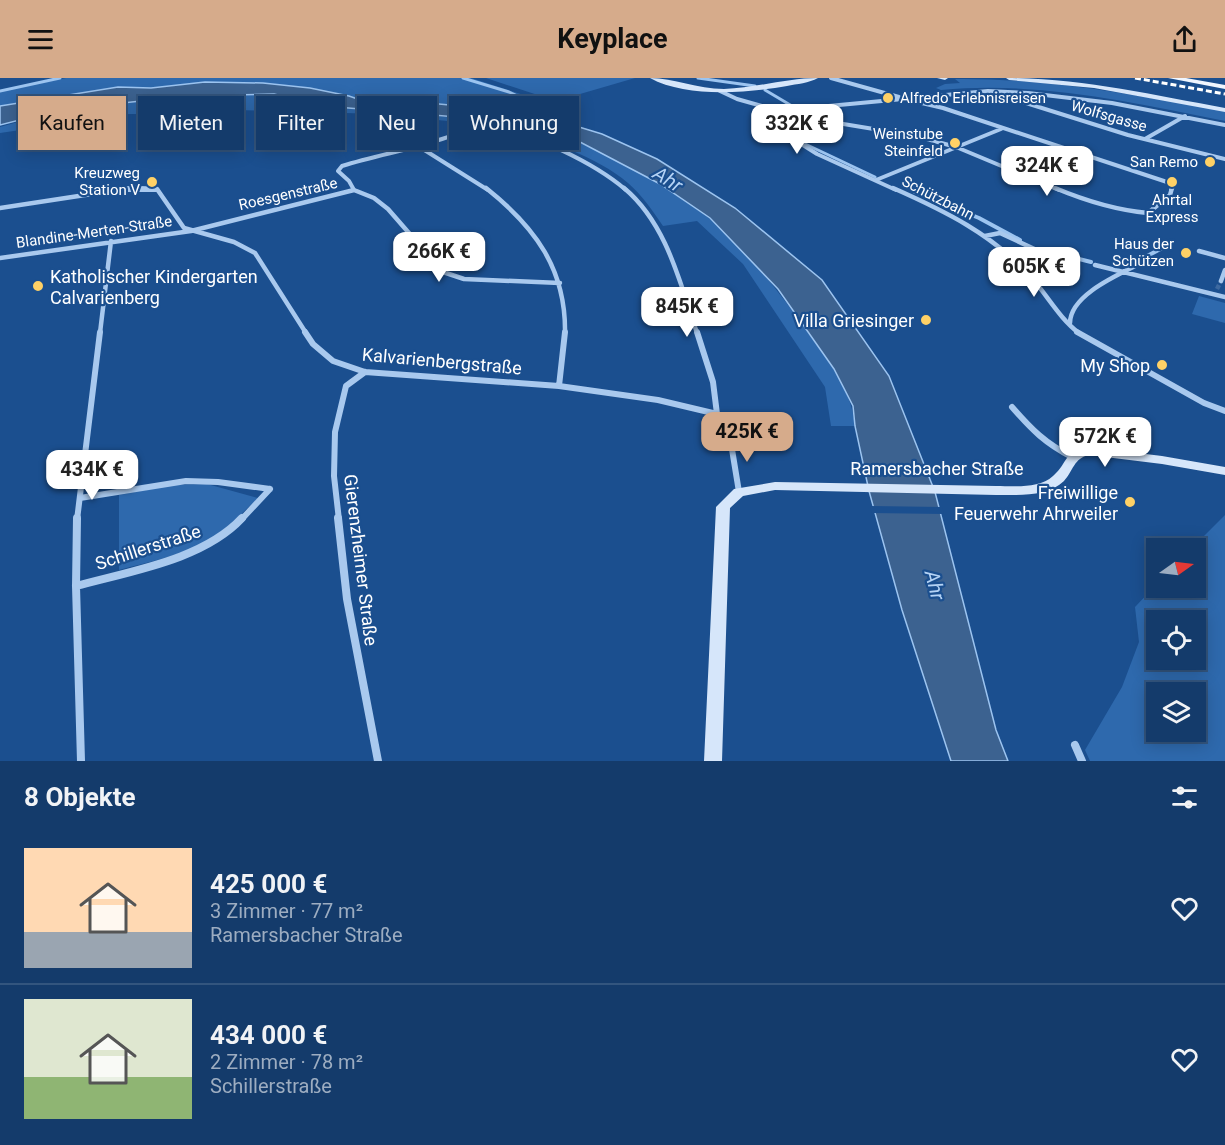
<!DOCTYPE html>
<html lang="de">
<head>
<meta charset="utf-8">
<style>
  :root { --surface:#143b6b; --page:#214673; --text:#f1f3f6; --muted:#9dadc1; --line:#33557e; --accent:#d6ab8b }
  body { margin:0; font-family:Roboto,sans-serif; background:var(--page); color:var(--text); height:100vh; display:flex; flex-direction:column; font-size:22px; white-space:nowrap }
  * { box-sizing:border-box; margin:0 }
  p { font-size:20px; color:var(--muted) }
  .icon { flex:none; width:33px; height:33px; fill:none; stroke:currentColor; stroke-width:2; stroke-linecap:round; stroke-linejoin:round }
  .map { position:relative; height:683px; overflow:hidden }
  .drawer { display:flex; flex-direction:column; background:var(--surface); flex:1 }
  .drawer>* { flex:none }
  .top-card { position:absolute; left:18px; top:18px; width:600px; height:54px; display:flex; gap:12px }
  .needle { width:39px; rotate:76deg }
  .fabs { position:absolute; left:1146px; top:460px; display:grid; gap:12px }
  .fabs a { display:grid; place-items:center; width:60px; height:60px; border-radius:0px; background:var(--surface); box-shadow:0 3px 15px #0003,0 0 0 2px var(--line); font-size:30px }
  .price { position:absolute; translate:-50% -51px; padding:0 14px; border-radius:12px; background:#fff; color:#222; font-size:20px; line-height:39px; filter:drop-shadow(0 2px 3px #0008) }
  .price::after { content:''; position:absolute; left:50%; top:36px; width:18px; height:14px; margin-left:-9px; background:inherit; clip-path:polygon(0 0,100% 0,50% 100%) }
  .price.active { background:var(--accent); color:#111 }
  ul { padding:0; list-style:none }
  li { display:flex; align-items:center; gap:18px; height:150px; padding:0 24px }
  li+li { border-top:2px solid var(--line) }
  li span { display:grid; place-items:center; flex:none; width:168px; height:120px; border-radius:0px; color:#555 }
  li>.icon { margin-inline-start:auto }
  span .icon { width:72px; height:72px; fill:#fffc; stroke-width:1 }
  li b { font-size:26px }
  h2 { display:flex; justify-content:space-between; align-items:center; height:72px; padding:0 24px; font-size:26px }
  .chip { padding:0 21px; border-radius:0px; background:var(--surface); box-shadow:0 3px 15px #0003,0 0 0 2px var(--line); font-size:21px; line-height:54px }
  .chip.active { background:var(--accent); color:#111 }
  header { display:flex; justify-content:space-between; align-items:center; height:78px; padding:0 24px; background:var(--accent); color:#111; font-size:27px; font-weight:700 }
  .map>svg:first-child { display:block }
  .green { fill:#2e69ad; fill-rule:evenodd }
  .water { fill:#3c6290; stroke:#9cc4f0; stroke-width:1.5 }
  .pier { fill:#1b4f8f }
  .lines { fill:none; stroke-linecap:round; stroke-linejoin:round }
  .stream-far1 { stroke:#9cc4f0; stroke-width:3 }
  .stream { stroke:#9cc4f0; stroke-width:4 }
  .street-tunnel { stroke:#3d69a0; stroke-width:4.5; stroke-dasharray:4.5 2; stroke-linecap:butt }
  .street-far3 { stroke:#a9c9ee; stroke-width:4 }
  .street-far2 { stroke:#a9c9ee; stroke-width:4.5 }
  .street-far1 { stroke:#a9c9ee; stroke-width:6 }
  .street { stroke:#a9c9ee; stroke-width:8 }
  .secondary { fill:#d6e6fa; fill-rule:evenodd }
  .primary { fill:#f0f6ff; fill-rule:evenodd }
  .rail { stroke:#fff; stroke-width:3; stroke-dasharray:6 3; stroke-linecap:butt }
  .poi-dot { fill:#ffd166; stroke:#1b4f8f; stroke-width:2 }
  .labels { text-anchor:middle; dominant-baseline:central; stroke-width:4.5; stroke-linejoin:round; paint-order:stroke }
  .far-poi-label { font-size:15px; fill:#fff; stroke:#1b4f8f; text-anchor:end }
  .far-street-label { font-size:15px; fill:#fff; stroke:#1b4f8f }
  .poi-label { font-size:18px; fill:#fff; stroke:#1b4f8f; text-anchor:end }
  .street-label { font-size:18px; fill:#fff; stroke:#1b4f8f }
  .water-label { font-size:20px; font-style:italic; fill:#b5d3f5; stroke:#1b4f8f }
</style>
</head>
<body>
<header><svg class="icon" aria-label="menu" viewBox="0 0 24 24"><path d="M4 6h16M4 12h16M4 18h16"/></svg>Keyplace<svg class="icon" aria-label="share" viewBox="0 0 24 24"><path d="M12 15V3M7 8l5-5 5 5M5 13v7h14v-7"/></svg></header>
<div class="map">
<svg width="1225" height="683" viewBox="0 0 1225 683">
  <rect width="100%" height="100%" fill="#1b4f8f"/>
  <path class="green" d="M66,0H471L552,26L526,35L439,26L363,23L349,18L118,9L0,28V13Z
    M486,0H635L556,23Z
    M955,1C1046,0 1135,17 1225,33V43C1131,24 1037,3 941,12L936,10L945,6L960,5Z
    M234,15L274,16L324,28L380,34L503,43L485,47L381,36L236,32L222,36H129L0,55V49C76,27 155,19 234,15Z
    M508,44C570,54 630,85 682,121C691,128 703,134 711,142C749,176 780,214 809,256C830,285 852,313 855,348H831L825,309L743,186L697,143L663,148C652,132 642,117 628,105C595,77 543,61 502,49V46Z
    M1199,218L1225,225V245L1192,236Z
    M207,406L258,420C242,435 227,451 208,462C181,478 148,484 119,492V417L173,407Z
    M1225,437V683H1090L1085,672L1122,609L1139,564L1135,529L1156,507V510H1196V471H1191ZM1156,543H1196V582H1156ZM1156,615H1196V654H1156Z"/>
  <path class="water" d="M205,4L263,5L310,10L349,18L363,23L439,26L533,35L602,56L657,81L735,130L822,202L889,298L935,414L996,652L1008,683H951L902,532L869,413L855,348L853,328L834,291L778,211L710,140L660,106L580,64L547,52L493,42L324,28L274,16L185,18L114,26L43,36L0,47V28L118,9L151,10Z"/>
  <path class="pier" d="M870,428L942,429L944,436L872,435Z"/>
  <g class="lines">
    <path class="stream-far1" d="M463,0L509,14L541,29L544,43
      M698,0L755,8
      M765,12L797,31
      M0,13L60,0
      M802,43L796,57L801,64L875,99"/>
    <path class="stream" d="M915,114L979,140L1020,162
      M1043,172L1091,184
      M1116,186L1134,185L1166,168"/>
    <path class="street-tunnel" d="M1217,211L1221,203"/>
    <path class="street-far3" d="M831,0L899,19
      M720,13L737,21L790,36
      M997,16L1128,57L1225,81
      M909,22L943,30L1173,106L1171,112
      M795,38L916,58L956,69L1059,112
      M1145,61L1185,38
      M418,68L488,112
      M876,102L1001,51
      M122,112H157
      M354,112L349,103L338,93L342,88C370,79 398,74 426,66C447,60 467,51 489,51C528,51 597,87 626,112
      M896,112L817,76L795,62L791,53L799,42L818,29L988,13L1028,15L1112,25L1225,47"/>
    <path class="street-far2" d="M134,110L157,111L184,150L234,164L255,175L306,255
      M486,110C535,149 566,191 565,255
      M624,110C667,146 680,205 697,255
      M893,110C945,133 992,156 1031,199C1047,217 1060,241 1079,255
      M1055,110C1086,123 1115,132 1148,135L1170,117L1172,110
      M354,112L374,120L388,131L443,194L464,201L560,205
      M0,130L131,110
      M985,158L1000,155L1043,175
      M1199,173L1225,180
      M0,180L191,153L354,112
      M1095,187L1225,219
      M1221,203L1225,192
      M1070,245C1070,215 1125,194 1147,182
      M100,255L111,163"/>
    <path class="street-far1" d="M305,254L313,266L333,283L365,294L559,308L658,322L717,336L729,353L739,414
      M697,254L713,304L717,336
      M1077,254L1204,325L1225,333
      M559,308L565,254
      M1012,329C1032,352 1045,365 1072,379
      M80,420L186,403L218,404L270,411
      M77,442L100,254
      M241,442L270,411
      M339,442L334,398L335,354L346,308L365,294"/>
    <path class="street" d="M77,440L76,508L81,683
      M338,440L347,521L378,683
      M76,508C130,493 203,482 242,440
      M1075,667L1082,683"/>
    <path class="secondary" d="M650,0C674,0 697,11 724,11C756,10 787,0 818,0C809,5 797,6 787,8C747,15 686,20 650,0Z
      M937,0H948L945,2Z
      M1006,0C1080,0 1152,17 1225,30V34L1094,10L1009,2Z
      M1089,369L1162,378L1225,389V397L1162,386L1089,377C1074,380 1073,393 1064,403C1048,419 1017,417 996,417L775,412L743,418L730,430L722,683H704L716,429L734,411L775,404L996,408C1014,408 1039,411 1053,398C1070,383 1061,375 1089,369Z"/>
    <path class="primary" d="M1168,0H1186L1225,7V11Z"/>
    <path class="rail" d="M1135,0L1225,16"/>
  </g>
  <g class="poi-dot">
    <circle cx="888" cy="20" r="6"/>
    <circle cx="955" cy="65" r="6"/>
    <circle cx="1210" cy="84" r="6"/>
    <circle cx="152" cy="104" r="6"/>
    <circle cx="1172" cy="104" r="6"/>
    <circle cx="1186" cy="175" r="6"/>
    <circle cx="38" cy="208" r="6"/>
    <circle cx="926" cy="242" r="6"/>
    <circle cx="1162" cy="287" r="6"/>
    <circle cx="1130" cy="424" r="6"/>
  </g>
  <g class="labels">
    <g class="far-poi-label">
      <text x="900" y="20" text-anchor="start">Alfredo Erlebnisreisen</text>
      <text x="943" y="56">Weinstube<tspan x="943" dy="17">Steinfeld</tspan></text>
      <text x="1198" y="84">San Remo</text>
      <text x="140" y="95">Kreuzweg<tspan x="140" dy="17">Station V</tspan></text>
      <text x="1172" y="122" text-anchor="middle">Ahrtal<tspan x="1172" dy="17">Express</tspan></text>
      <text x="1174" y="166">Haus der<tspan x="1174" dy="17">Schützen</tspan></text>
    </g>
    <g class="far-street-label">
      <text transform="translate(1109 38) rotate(16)">Wolfsgasse</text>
      <text transform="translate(288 116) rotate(-13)">Roesgenstraße</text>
      <text transform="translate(938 120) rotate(27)">Schützbahn</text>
      <text transform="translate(94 154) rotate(-8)">Blandine-Merten-Straße</text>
    </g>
    <g class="poi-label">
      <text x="50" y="198" text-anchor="start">Katholischer Kindergarten<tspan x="50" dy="21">Calvarienberg</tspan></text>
      <text x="914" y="242">Villa Griesinger</text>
      <text x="1150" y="287">My Shop</text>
      <text x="1118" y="414">Freiwillige<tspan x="1118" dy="21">Feuerwehr Ahrweiler</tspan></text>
    </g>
    <g class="street-label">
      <text transform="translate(442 283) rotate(5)">Kalvarienbergstraße</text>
      <text x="937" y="390">Ramersbacher Straße</text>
      <text transform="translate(148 469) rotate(-18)">Schillerstraße</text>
      <text transform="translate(361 482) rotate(83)">Gierenzheimer Straße</text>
    </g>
    <g class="water-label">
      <text transform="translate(668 101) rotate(32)">Ahr</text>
      <text transform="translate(935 507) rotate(76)">Ahr</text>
    </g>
  </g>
</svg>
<div class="fabs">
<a><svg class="needle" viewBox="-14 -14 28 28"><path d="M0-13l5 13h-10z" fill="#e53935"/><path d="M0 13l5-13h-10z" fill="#9dadc1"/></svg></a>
<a><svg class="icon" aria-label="locate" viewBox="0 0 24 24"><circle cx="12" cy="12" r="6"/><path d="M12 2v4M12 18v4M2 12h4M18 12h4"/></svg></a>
<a><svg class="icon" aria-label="layers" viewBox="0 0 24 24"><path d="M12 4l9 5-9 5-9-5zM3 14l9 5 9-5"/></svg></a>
</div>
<b class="price" style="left:797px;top:77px">332K €</b>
<b class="price" style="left:1047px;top:119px">324K €</b>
<b class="price" style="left:439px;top:205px">266K €</b>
<b class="price" style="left:1034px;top:220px">605K €</b>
<b class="price" style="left:687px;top:260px">845K €</b>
<b class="price active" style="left:747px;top:385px">425K €</b>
<b class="price" style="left:1105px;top:390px">572K €</b>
<b class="price" style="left:92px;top:423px">434K €</b>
<div class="top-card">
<a class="chip active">Kaufen</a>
<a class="chip">Mieten</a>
<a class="chip">Filter</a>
<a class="chip">Neu</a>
<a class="chip">Wohnung</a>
</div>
</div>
<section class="drawer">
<h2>8 Objekte<svg class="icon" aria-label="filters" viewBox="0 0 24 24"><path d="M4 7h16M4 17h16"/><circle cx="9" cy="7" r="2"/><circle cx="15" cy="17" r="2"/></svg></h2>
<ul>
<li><span style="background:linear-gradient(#ffd9b3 70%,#9aa5b1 0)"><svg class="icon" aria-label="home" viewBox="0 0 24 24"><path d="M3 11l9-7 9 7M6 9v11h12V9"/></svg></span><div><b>425 000 €</b><p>3 Zimmer · 77 m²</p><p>Ramersbacher Straße</p></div><svg class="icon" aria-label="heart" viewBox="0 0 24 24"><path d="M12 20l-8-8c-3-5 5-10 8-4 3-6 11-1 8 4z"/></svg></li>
<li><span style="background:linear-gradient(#dfe7d0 65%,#8fb573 0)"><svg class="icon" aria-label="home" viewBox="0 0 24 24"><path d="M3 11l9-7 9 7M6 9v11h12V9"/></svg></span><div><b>434 000 €</b><p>2 Zimmer · 78 m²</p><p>Schillerstraße</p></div><svg class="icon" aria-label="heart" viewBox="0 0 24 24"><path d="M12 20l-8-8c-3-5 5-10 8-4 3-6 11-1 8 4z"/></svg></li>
</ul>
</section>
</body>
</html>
